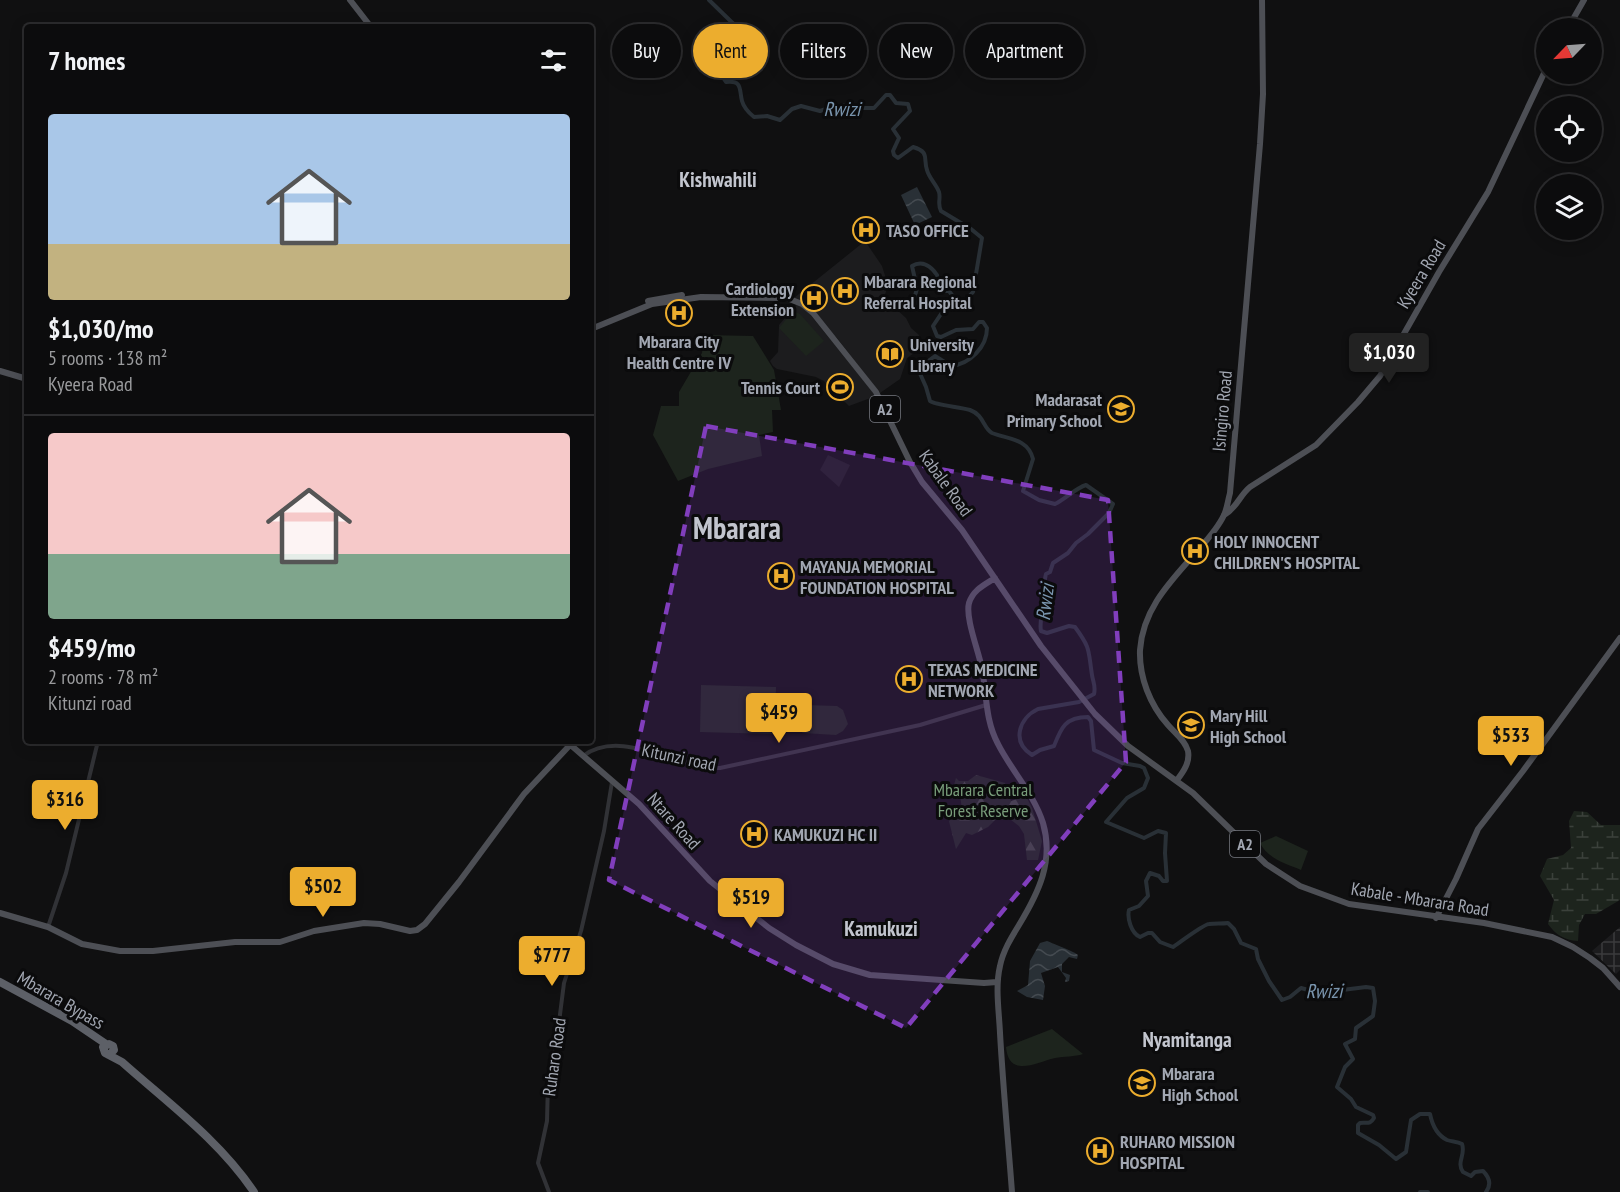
<!DOCTYPE html>
<html lang="en">
<head>
<meta charset="utf-8">
<style>
  :root { --surface:#0c0c0d; --page:#1a1a1b; --text:#f1f3f6; --muted:#9a9b9d; --line:#2c2c2e; --accent:#ecad2e }
  body { margin:0; font-family:"PT Sans Narrow",sans-serif; background:var(--page); color:var(--text); height:100vh; display:flex; flex-direction:column; font-size:22px; white-space:nowrap }
  * { box-sizing:border-box; margin:0 }
  p { font-size:20px; color:var(--muted) }
  .icon { flex:none; width:33px; height:33px; fill:none; stroke:currentColor; stroke-width:2; stroke-linecap:round; stroke-linejoin:round }
  .map { position:relative; flex:1; overflow:hidden }
  .drawer { position:absolute; left:24px; top:24px; width:570px; height:720px; display:flex; flex-direction:column; background:var(--surface); border-radius:6px; box-shadow:0 3px 15px #0003,0 0 0 2px var(--line) }
  .drawer>* { flex:none }
  .hud { position:absolute; left:612px; top:24px; width:570px; height:54px; display:flex; gap:12px }
  .needle { width:39px; rotate:245deg }
  .fabs { position:absolute; left:1536px; top:18px; display:grid; gap:12px }
  .fabs a { display:grid; place-items:center; width:66px; height:66px; border-radius:50%; background:var(--surface); box-shadow:0 3px 15px #0003,0 0 0 2px var(--line); font-size:30px }
  .price { position:absolute; translate:-50% -51px; padding:0 14px; border-radius:6px; background:var(--accent); color:#111; font-size:20px; line-height:39px; filter:drop-shadow(0 2px 3px #0008) }
  .price::after { content:''; position:absolute; left:50%; top:36px; width:18px; height:14px; margin-left:-9px; background:inherit; clip-path:polygon(0 0,100% 0,50% 100%) }
  .price.on { background:#222; color:#fff }
  ul { padding:0; list-style:none }
  li { display:grid; align-content:center; gap:12px; height:318px; padding:0 24px }
  li+li { border-top:2px solid var(--line) }
  li span { display:grid; place-items:center; height:186px; border-radius:6px; color:#555 }
  li>.icon { margin-inline-start:auto }
  span .icon { width:108px; height:108px; fill:#fffc; stroke-width:1 }
  li b { font-size:26px }
  h2 { display:flex; justify-content:space-between; align-items:center; height:72px; padding:0 24px; font-size:26px }
  .pill { padding:0 21px; border-radius:27px; background:var(--surface); box-shadow:0 3px 15px #0003,0 0 0 2px var(--line); font-size:21px; line-height:54px }
  .pill.on { background:var(--accent); color:#111 }
  .map>svg:first-child { display:block }
  .built { fill:#1c1c1e }
  .industrial { fill:url(#industrial-grid) }
  .green { fill:#1d241d }
  .forest { fill:url(#forest-firs) }
  .wetland { fill:url(#wetland-marsh) }
  .water { fill:url(#water-waves) }
  .lines { fill:none; stroke-linecap:round; stroke-linejoin:round }
  .river { stroke:#293036; stroke-width:4 }
  .minor { stroke:#313236; stroke-width:4 }
  .major { stroke:#4d4f55; stroke-width:6 }
  .highway { stroke:#5d6067; stroke-width:8 }
  .marked { fill:#813ebd; fill-opacity:0.2; stroke:#813ebd; stroke-width:4.5; stroke-dasharray:12 8; stroke-linejoin:round }
  .labels { text-anchor:middle; dominant-baseline:central; stroke-width:6; stroke-linejoin:round; paint-order:stroke }
  .shield { fill:#0b0b0c; stroke:#757880; stroke-width:1.5 }
  .shield-label { font-size:16px; font-weight:bold; fill:#a2a7b2 }
  .poi-label { font-size:18px; font-weight:bold; fill:#a2a7b2; stroke:#0b0b0c; text-anchor:start }
  .street-label { font-size:18px; fill:#a2a7b2; stroke:#0b0b0c }
  .park-label { font-size:18px; fill:#799d7b; stroke:#0b0b0c }
  .water-label { font-size:20px; font-style:italic; fill:#7994ad; stroke:#0b0b0c }
  .quarter-label { font-size:21px; font-weight:bold; fill:#c2c5ce; stroke:#0b0b0c }
  .town-label { font-size:30px; font-weight:bold; fill:#c2c5ce; stroke:#0b0b0c }
</style>
</head>
<body>
<div class="map">
<svg width="1620" height="1192" viewBox="0 0 1620 1192">
  <defs>
    <pattern id="industrial-grid" width="8" height="8" patternUnits="userSpaceOnUse" patternTransform="scale(1.5)"><rect width="8" height="8" fill="#1c1c1e"/><path d="M0 4h8M4 0v8" fill="none" stroke="#3a3a3c"/></pattern>
    <pattern id="forest-firs" width="22" height="20" patternUnits="userSpaceOnUse" patternTransform="scale(1.5)"><rect width="22" height="20" fill="#1d241d"/><path d="M5 1l3.5 6h-7zM16 11l3.5 6h-7z" fill="#3b413b"/></pattern>
    <pattern id="wetland-marsh" width="20" height="14" patternUnits="userSpaceOnUse" patternTransform="scale(1.5)"><rect width="20" height="14" fill="#1d241d"/><path d="M1 5h8M5 5V1M11 12h8M15 12V8" fill="none" stroke="#3b413b"/></pattern>
    <pattern id="water-waves" width="16" height="10" patternUnits="userSpaceOnUse" patternTransform="scale(1.5)"><rect width="16" height="10" fill="#293036"/><path d="M0 5q4-4 8 0t8 0" fill="none" stroke="#454b51"/></pattern>
  </defs>
  <rect width="100%" height="100%" fill="#101011"/>
  <path class="built" d="M865,241L882,266L888,285L884,298L886,305L889,308L896,309L906,318L911,328L919,335L917,351L907,358L900,379L880,393L837,338L794,298Z
    M797,304L809,313L876,396L849,406L824,381L816,377L777,369L773,366L770,361L778,352L779,325Z
    M828,455L850,465L839,487L820,470Z"/>
  <path class="industrial" d="M1620,927V970L1616,974L1592,951Z"/>
  <path class="green" d="M793,311L800,314L824,341L806,356L779,328Z
    M704,335L753,336L774,370L781,410H772L773,432L759,435L762,456L708,469L678,481L653,435L661,406H679V392L702,353Z
    M701,685L776,687L775,734L700,732Z
    M805,705L837,706L843,710L848,724L843,731L836,735L803,733L796,728L793,718L797,709Z
    M1276,836L1308,851L1301,870C1286,864 1268,859 1260,843Z
    M1052,1029L1083,1054C1075,1057 1064,1056 1055,1058C1035,1063 1009,1078 1006,1047Z"/>
  <path class="forest" d="M976,775L1005,783L1011,801L1026,796L1032,808L1042,841L1038,860H1027L1024,834L1019,826L1002,813L988,827L972,835L966,833L956,849L949,821L962,810L960,794L952,793L956,778L959,781H968Z"/>
  <path class="wetland" d="M1574,811L1587,812L1601,825H1620V900L1596,914H1585L1579,925L1578,941C1564,940 1556,935 1548,924L1554,900L1540,876L1547,859L1563,855L1571,848L1569,821Z"/>
  <path class="water" d="M917,187L932,217L915,225L901,195Z
    M1047,941C1054,944 1075,952 1078,955L1077,959L1069,957L1062,964V972L1070,975L1069,981L1065,982L1066,978L1058,967L1041,973L1045,986L1043,1000L1027,997L1017,991L1028,985L1030,961L1040,943Z"/>
  <g class="lines">
    <path class="river" d="M709,0L747,37V40L742,44L732,31L723,26L717,28L719,35L729,42V45L724,52L727,55L735,56L739,62L735,69L726,72L724,79L726,82C743,80 739,90 742,101C744,108 749,113 754,117L767,116L780,120L792,109L801,106L820,111L835,106L847,105L856,111L862,108H874L886,95H890L896,103L908,104L910,111L893,129L899,138L893,151L894,155L898,158L913,147C930,152 923,158 927,170C929,178 936,184 939,192C941,199 937,204 941,211L971,229L982,238L973,292L962,304L958,303L949,291H937V275C931,266 922,260 912,266L917,288L914,300L916,303L930,304L943,311L933,326L937,336L941,337L956,330L973,329L979,322H983L987,328C987,347 970,364 951,366L935,356L920,367L918,369L926,387L930,401C935,405 960,407 970,410C984,415 983,428 992,433C1007,439 1028,438 1033,459L1023,491L1039,500L1055,504C1065,499 1076,488 1086,485L1113,504L1109,513L1088,534L1076,543L1068,553L1053,563L1050,572L1046,574C1043,585 1044,594 1043,605C1043,615 1039,621 1041,631L1047,633L1069,626L1075,627C1091,649 1088,649 1092,675C1093,682 1096,686 1094,694L1079,702L1038,709C1019,718 1011,742 1032,755L1040,750L1054,746C1061,728 1065,717 1088,717L1091,721L1094,750L1122,763L1140,766L1144,768L1148,778L1144,788L1127,798L1106,822L1144,838L1158,831L1166,833L1165,853L1167,881H1163L1159,876L1150,873L1146,881L1148,896L1139,906L1129,910C1127,918 1131,933 1140,937L1148,933H1152L1160,942L1173,947C1179,943 1204,924 1209,924C1215,923 1222,924 1228,923L1234,929L1241,943L1256,949L1258,959L1269,981L1282,1000L1290,997L1301,988L1319,993L1366,987L1373,988L1375,1001L1373,1016L1356,1028L1355,1039L1345,1044L1353,1059L1345,1067L1337,1087L1351,1099L1356,1107L1373,1115L1374,1118C1370,1125 1367,1122 1360,1123L1358,1125V1133L1379,1145L1396,1159L1406,1152L1411,1120L1420,1114H1430C1432,1124 1437,1135 1447,1140C1452,1142 1457,1141 1462,1144C1466,1155 1456,1162 1463,1172L1471,1176L1475,1172L1483,1171C1489,1177 1492,1184 1486,1192
      M1420,1192H1428"/>
    <path class="minor" d="M583,756C621,727 678,769 720,768L920,725L986,705
      M48,927L66,873L98,741
      M549,1192L538,1163L547,1121L548,1082L556,1046L564,983L581,931L604,831L612,782"/>
    <path class="major" d="M350,0L371,27
      M1568,28L1584,0
      M648,301L682,295
      M591,329L652,304L701,297L787,298L802,304L813,313L876,392L910,462L922,482L962,530L1041,646L1095,714L1128,746L1193,793L1266,864L1300,886L1349,904L1484,923L1552,937L1573,947L1590,958L1603,968L1620,987
      M0,371L27,379
      M1224,515C1237,508 1239,496 1250,487L1316,445L1358,402L1380,376L1439,272L1488,192L1546,69
      M995,578C984,585 973,590 969,603C965,618 979,652 982,669C987,695 985,720 998,744C1011,770 1034,794 1043,823C1054,861 1039,892 1019,925C1011,938 1003,951 1000,966C995,987 999,1011 1000,1033C1003,1086 1008,1139 1012,1192
      M566,741L639,804L710,881L769,928L796,945L833,964L870,975L984,983L997,982
      M1177,780C1184,771 1190,762 1188,751C1185,740 1175,733 1168,725C1150,705 1139,677 1140,650C1143,607 1173,579 1199,549C1208,539 1218,528 1224,515C1227,509 1228,500 1230,493L1260,144L1263,94L1262,0
      M0,913L48,927L82,944L120,951H153L235,942H280L314,931L364,923L380,924L410,931L417,930L425,924L459,882L524,794L570,745
      M1436,918L1456,879L1478,829L1523,771L1620,638"/>
    <path class="highway" d="M0,982L72,1021L106,1044
      M109,1055L114,1050L113,1046L109,1044L103,1047L105,1053L122,1062C168,1103 219,1140 254,1192"/>
  </g>
  <path class="marked" d="M706,426L1108,500L1126,762L906,1028L609,880Z"/>
  <defs>
    <symbol id="hospital-ring" viewBox="-11 -11 22 22"><circle r="9.5" fill="#0b0b0c" stroke="#ecad2e" stroke-width="1.5"/><path d="M-5-5h3v3.5h4V-5h3V5h-3V1.5h-4V5h-3Z" fill="#ecad2e"/></symbol>
    <symbol id="library-ring" viewBox="-11 -11 22 22"><circle r="9.5" fill="#0b0b0c" stroke="#ecad2e" stroke-width="1.5"/><path d="M-6-4Q-3-5.5-.7-3.5V5Q-3 3-6 4ZM6-4Q3-5.5 .7-3.5V5Q3 3 6 4Z" fill="#ecad2e"/></symbol>
    <symbol id="stadium-ring" viewBox="-11 -11 22 22"><circle r="9.5" fill="#0b0b0c" stroke="#ecad2e" stroke-width="1.5"/><path d="M0-5a6.5 5 0 1 0 0 10a6.5 5 0 1 0 0-10ZM-3.5-1.8h7v3.6h-7Z" fill="#ecad2e"/></symbol>
    <symbol id="school-ring" viewBox="-11 -11 22 22"><circle r="9.5" fill="#0b0b0c" stroke="#ecad2e" stroke-width="1.5"/><path d="M0-5L7-2L0 1L-7-2ZM-4 1L0 2.5L4 1V4Q0 6-4 4Z" fill="#ecad2e"/></symbol>
  </defs>
  <g fill-rule="evenodd">
    <use href="#hospital-ring" x="851" y="215" width="30" height="30"/>
    <use href="#hospital-ring" x="830" y="276" width="30" height="30"/>
    <use href="#hospital-ring" x="799" y="283" width="30" height="30"/>
    <use href="#hospital-ring" x="664" y="298" width="30" height="30"/>
    <use href="#library-ring" x="875" y="339" width="30" height="30"/>
    <use href="#stadium-ring" x="825" y="372" width="30" height="30"/>
    <use href="#school-ring" x="1106" y="394" width="30" height="30"/>
    <use href="#hospital-ring" x="1180" y="536" width="30" height="30"/>
    <use href="#hospital-ring" x="766" y="561" width="30" height="30"/>
    <use href="#hospital-ring" x="894" y="664" width="30" height="30"/>
    <use href="#school-ring" x="1176" y="710" width="30" height="30"/>
    <use href="#hospital-ring" x="739" y="819" width="30" height="30"/>
    <use href="#school-ring" x="1127" y="1068" width="30" height="30"/>
    <use href="#hospital-ring" x="1085" y="1136" width="30" height="30"/>
  </g>
  <g class="labels">
    <g class="shield">
      <rect x="870" y="396" width="30" height="26" rx="4.5"/>
      <rect x="1230" y="831" width="30" height="26" rx="4.5"/>
    </g>
    <g class="shield-label">
      <text x="885" y="409">A2</text>
      <text x="1245" y="844">A2</text>
    </g>
    <g class="poi-label">
      <text x="886" y="230">TASO OFFICE</text>
      <text x="864" y="281">Mbarara Regional<tspan x="864" dy="21">Referral Hospital</tspan></text>
      <text x="794" y="288" text-anchor="end">Cardiology<tspan x="794" dy="21">Extension</tspan></text>
      <text x="679" y="341" text-anchor="middle">Mbarara City<tspan x="679" dy="21">Health Centre IV</tspan></text>
      <text x="910" y="344">University<tspan x="910" dy="21">Library</tspan></text>
      <text x="820" y="387" text-anchor="end">Tennis Court</text>
      <text x="1102" y="399" text-anchor="end">Madarasat<tspan x="1102" dy="21">Primary School</tspan></text>
      <text x="1214" y="541">HOLY INNOCENT<tspan x="1214" dy="21">CHILDREN'S HOSPITAL</tspan></text>
      <text x="800" y="566">MAYANJA MEMORIAL<tspan x="800" dy="21">FOUNDATION HOSPITAL</tspan></text>
      <text x="928" y="669">TEXAS MEDICINE<tspan x="928" dy="21">NETWORK</tspan></text>
      <text x="1210" y="715">Mary Hill<tspan x="1210" dy="21">High School</tspan></text>
      <text x="774" y="834">KAMUKUZI HC II</text>
      <text x="1162" y="1073">Mbarara<tspan x="1162" dy="21">High School</tspan></text>
      <text x="1120" y="1141">RUHARO MISSION<tspan x="1120" dy="21">HOSPITAL</tspan></text>
    </g>
    <g class="street-label">
      <text transform="translate(1421 274) rotate(-59)">Kyeera Road</text>
      <text transform="translate(1222 411) rotate(-85)">Isingiro Road</text>
      <text transform="translate(946 483) rotate(54)">Kabale Road</text>
      <text transform="translate(679 757) rotate(12)">Kitunzi road</text>
      <text transform="translate(674 821) rotate(48)">Ntare Road</text>
      <text transform="translate(1420 899) rotate(9)">Kabale - Mbarara Road</text>
      <text transform="translate(61 1000) rotate(30)">Mbarara Bypass</text>
      <text transform="translate(554 1057) rotate(-82)">Ruharo Road</text>
    </g>
    <g class="park-label">
      <text x="983" y="789">Mbarara Central<tspan x="983" dy="21">Forest Reserve</tspan></text>
    </g>
    <g class="water-label">
      <text x="842" y="109">Rwizi</text>
      <text transform="translate(1045 602) rotate(-83)">Rwizi</text>
      <text transform="translate(1324 991) rotate(-1)">Rwizi</text>
    </g>
    <g class="quarter-label">
      <text x="718" y="179">Kishwahili</text>
      <text x="881" y="928">Kamukuzi</text>
      <text x="1187" y="1039">Nyamitanga</text>
    </g>
    <g class="town-label">
      <text x="737" y="527">Mbarara</text>
    </g>
  </g>
</svg>
<div class="fabs">
<a><svg class="needle" viewBox="-14 -14 28 28"><path d="M0-13l5 13h-10z" fill="#e53935"/><path d="M0 13l5-13h-10z" fill="#9a9b9d"/></svg></a>
<a><svg class="icon" aria-label="locate" viewBox="0 0 24 24"><circle cx="12" cy="12" r="6"/><path d="M12 2v4M12 18v4M2 12h4M18 12h4"/></svg></a>
<a><svg class="icon" aria-label="layers" viewBox="0 0 24 24"><path d="M12 4l9 5-9 5-9-5zM3 14l9 5 9-5"/></svg></a>
</div>
<b class="price on" style="left:1389px;top:384px">$1,030</b>
<b class="price" style="left:779px;top:744px">$459</b>
<b class="price" style="left:1511px;top:767px">$533</b>
<b class="price" style="left:65px;top:831px">$316</b>
<b class="price" style="left:323px;top:918px">$502</b>
<b class="price" style="left:751px;top:929px">$519</b>
<b class="price" style="left:552px;top:987px">$777</b>
<div class="hud">
<a class="pill">Buy</a>
<a class="pill on">Rent</a>
<a class="pill">Filters</a>
<a class="pill">New</a>
<a class="pill">Apartment</a>
</div>
<section class="drawer">
<h2>7 homes<svg class="icon" aria-label="filters" viewBox="0 0 24 24"><path d="M4 7h16M4 17h16"/><circle cx="9" cy="7" r="2"/><circle cx="15" cy="17" r="2"/></svg></h2>
<ul>
<li><span style="background:linear-gradient(#a9c7e8 70%,#c2b280 0)"><svg class="icon" aria-label="home" viewBox="0 0 24 24"><path d="M3 11l9-7 9 7M6 9v11h12V9"/></svg></span><div><b>$1,030/mo</b><p>5 rooms · 138 m²</p><p>Kyeera Road</p></div></li>
<li><span style="background:linear-gradient(#f6c9c9 65%,#7fa58c 0)"><svg class="icon" aria-label="home" viewBox="0 0 24 24"><path d="M3 11l9-7 9 7M6 9v11h12V9"/></svg></span><div><b>$459/mo</b><p>2 rooms · 78 m²</p><p>Kitunzi road</p></div></li>
</ul>
</section>
</div>
</body>
</html>
